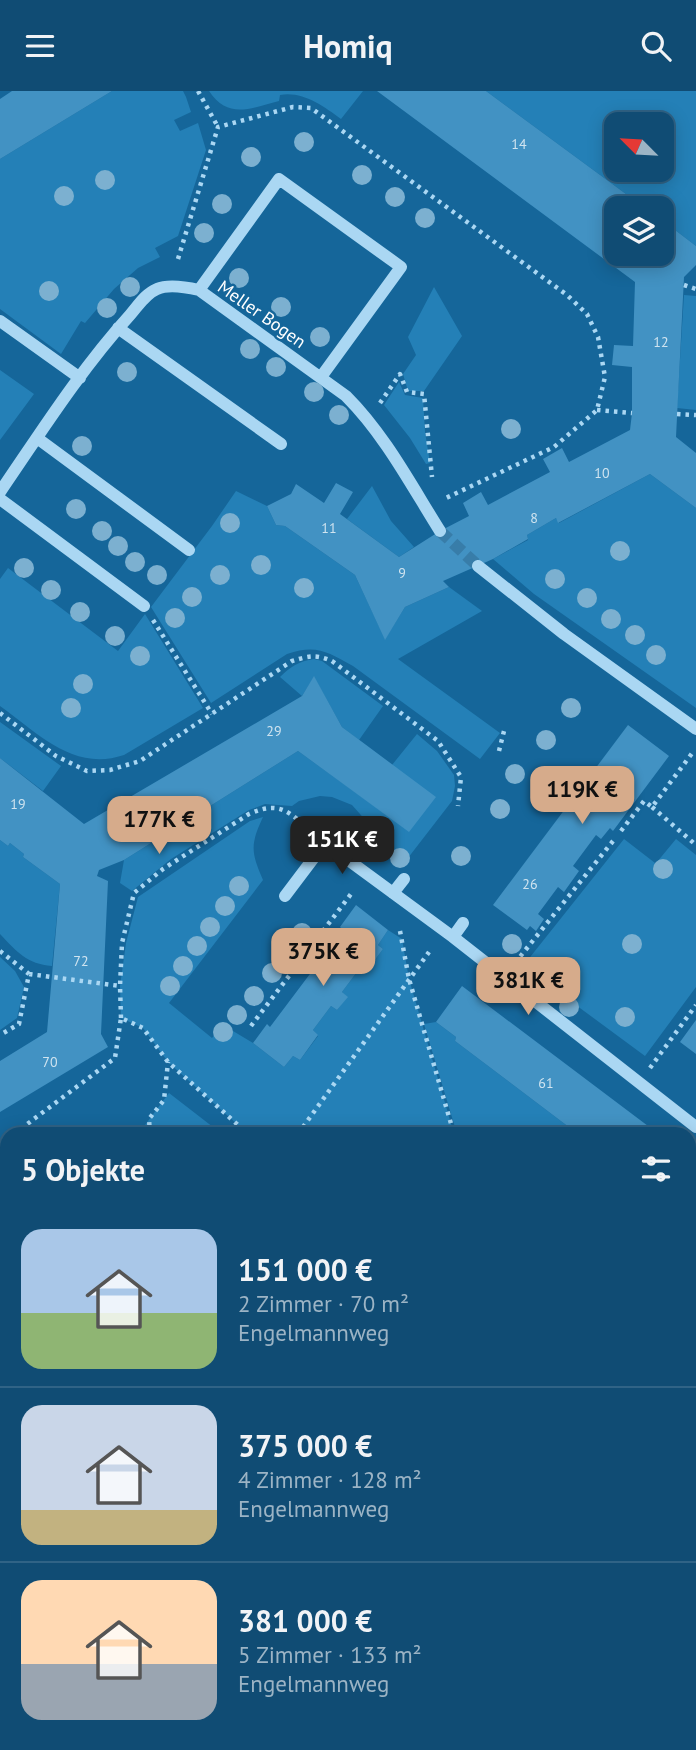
<!DOCTYPE html>
<html lang="de">
<head>
<meta charset="utf-8">
<style>
  :root { --surface:#104c74; --page:#1e567c; --text:#f1f3f6; --muted:#9cb4c5; --line:#306386; --accent:#d6ab8b }
  body { margin:0; font-family:"PT Sans",sans-serif; background:var(--page); color:var(--text); height:100vh; display:flex; flex-direction:column; font-size:26px; white-space:nowrap }
  * { box-sizing:border-box; margin:0 }
  p { font-size:23px; color:var(--muted) }
  .icon { flex:none; width:38px; height:38px; fill:none; stroke:currentColor; stroke-width:2; stroke-linecap:round; stroke-linejoin:round }
  .map { position:relative; flex:1; overflow:hidden }
  .panel { position:absolute; left:0px; top:1036px; width:696px; height:623px; display:flex; flex-direction:column; background:var(--surface); border-radius:21px 21px 0 0; box-shadow:0 4px 18px #0003,0 0 0 2px var(--line) }
  .panel>* { flex:none }
  .needle { width:46px; rotate:294deg }
  .tools { position:absolute; left:604px; top:21px; display:grid; gap:14px }
  .tools a { display:grid; place-items:center; width:70px; height:70px; border-radius:14px; background:var(--surface); box-shadow:0 4px 18px #0003,0 0 0 2px var(--line); font-size:35px }
  .price { position:absolute; translate:-50% -60px; padding:0 16px; border-radius:14px; background:var(--accent); color:#111; font-size:23px; line-height:46px; filter:drop-shadow(0 2px 4px #0008) }
  .price::after { content:''; position:absolute; left:50%; top:42px; width:21px; height:16px; margin-left:-10px; background:inherit; clip-path:polygon(0 0,100% 0,50% 100%) }
  .price.selected { background:#222; color:#fff }
  ul { padding:0; list-style:none }
  li { display:flex; align-items:center; gap:21px; height:175px; padding:0 21px }
  li+li { border-top:2px solid var(--line) }
  li span { display:grid; place-items:center; flex:none; width:196px; height:140px; border-radius:21px; color:#555 }
  li>.icon { margin-inline-start:auto }
  span .icon { width:84px; height:84px; fill:#fffc; stroke-width:1 }
  li b { font-size:30px }
  h2 { display:flex; justify-content:space-between; align-items:center; height:84px; padding:0 21px; font-size:30px }
  header { display:flex; justify-content:space-between; align-items:center; height:91px; padding:0 21px; background:var(--surface); font-size:32px; font-weight:600 }
  .map>svg:first-child { display:block }
  .green { fill:#2480b7; fill-rule:evenodd }
  .building { fill:#4292c3 }
  .lines { fill:none; stroke-linecap:round; stroke-linejoin:round }
  .minor-tunnel { stroke:#387da9; stroke-width:12; stroke-dasharray:12 6; stroke-linecap:butt }
  .path { stroke:#aad7f3; stroke-width:4.5; stroke-dasharray:3.5 5; stroke-linecap:butt }
  .minor { stroke:#aad7f3; stroke-width:12 }
  .tree { fill:#7cb0d0 }
  .labels { text-anchor:middle; dominant-baseline:central; stroke-width:5; stroke-linejoin:round; paint-order:stroke }
  .number-label { font-size:14px; fill:#d0e4f0 }
  .street-label { font-size:18px; fill:#fff; stroke:#15669a }
</style>
</head>
<body>
<header><svg class="icon" aria-label="menu" viewBox="0 0 24 24"><path d="M4 6h16M4 12h16M4 18h16"/></svg>Homiq<svg class="icon" aria-label="search" viewBox="0 0 24 24"><circle cx="10" cy="10" r="6"/><path d="M15 15l6 6"/></svg></header>
<div class="map">
<svg width="696" height="1659" viewBox="0 0 696 1659">
  <rect width="100%" height="100%" fill="#15669a"/>
  <path class="green" d="M112,0H183L186,6L191,21L174,29L180,40L198,32L206,59L178,145L155,157L160,166L138,177L114,198L85,232L81,230L61,263L0,218V68Z
    M209,0H363L341,28C323,15 303,0 280,4L279,10C251,17 228,29 209,0Z
    M486,0H696V155L662,129V117H645ZM616,33H662V79H616Z
    M434,196L462,245L424,300H408L403,283L416,264L408,246Z
    M684,204L696,205V319L677,317Z
    M0,279L34,303L0,349Z
    M399,291L405,304L423,307L425,341L430,372L426,373L410,347L384,314Z
    M650,383L696,417V617L534,503L493,468L528,449L527,444L556,427L559,432Z
    M372,395L391,430L414,456L399,466L347,428Z
    M236,400L267,415L276,434L285,435L355,484L385,548L405,516L449,496L482,520L398,568L500,642L480,668L353,575C327,561 317,553 287,563L211,612L151,516L212,435Z
    M8,477L118,560L145,523L203,617L124,664C73,681 38,642 0,615V488Z
    M314,568L322,570L383,615L359,649L342,636L314,586L302,605L280,586C290,576 299,570 314,568Z
    M0,631L61,675L43,700L0,667Z
    M417,643L437,660L454,684L455,695L452,710L401,776L376,757L368,732L352,714L332,706L320,705L299,710L292,715L265,713L249,719L171,768L132,800L120,792L124,769L298,660L409,740L392,674Z
    M263,726C250,754 251,761 263,789L169,912L212,947L223,934L253,952L284,976L293,965L300,969L318,945L313,939L331,915L337,919L347,906L342,901L360,877L366,881L383,858L378,854L388,839L402,848L409,888L454,1043H248L168,971L143,937L121,927L120,895L126,852L138,806L250,730Z
    M624,748L668,782L657,771L676,748L696,764V896L645,965L523,875Z
    M0,749L8,755L10,752L24,763L23,766L60,793L52,875C27,873 17,861 0,843Z
    M0,866L15,880L24,896L17,927L0,939Z
    M436,931L456,946L455,950L578,1043H457L424,933Z
    M169,1002L222,1043H149L142,1038Z
    M690,1281L696,1286V1415L690,1410Z
    M84,1652H150L149,1658L84,1659Z
    M404,1652H507L517,1659H399Z"/>
  <path class="building" d="M12,0H112L0,68V8Z
    M377,0H486L645,117H616V163H662V129L696,155V174L684,186L676,346L696,362V417L650,383L558,432L556,427L527,444L528,448L493,468L443,490L449,496L405,516L385,549L355,484L285,435L276,434L267,415L291,403L296,393L324,412L336,392L353,401L340,423L399,466L440,440L469,425L463,412L481,401L488,414L550,381L543,368L562,357L569,371L630,339L632,322V276L612,274L614,254L633,255L635,191Z
    M314,585L342,636L436,706L409,741L298,660L124,769L99,779L97,785L108,790L101,943L108,956L0,1021V970L47,941L60,793L23,766L24,763L10,752L8,755L0,749V667L84,733L302,605Z
    M628,634L669,665L613,740L610,737L601,748L596,744L573,775L579,780L564,801L558,796L538,823L544,828L536,840L530,835L527,839L493,814Z
    M356,814L388,839L378,854L383,858L366,881L360,877L342,901L348,906L337,919L331,915L313,939L318,944L300,969L293,965L284,976L253,952L267,933L270,936L343,839L340,836Z
    M462,895L652,1038L648,1043H578L455,950L456,946L436,931Z
    M696,929V963L680,951Z
    M696,1166V1245L690,1254V1174Z
    M7,1361V1441L0,1450V1371Z
    M690,1527L696,1532V1596L690,1591Z
    M339,1652H394L389,1659H334Z
    M524,1652H600L609,1659H534Z"/>
  <g class="lines">
    <path class="minor-tunnel" d="M440,440L478,475"/>
    <path class="path" d="M198,0L218,36
      M178,168L218,36L293,16L311,17L567,204L587,223L598,246L605,286L597,319L554,356L446,407
      M684,194L696,198
      M380,312L400,283L407,301L424,303L432,386
      M597,319L632,322
      M677,323L696,324
      M153,529L212,623
      M0,622L56,665L87,680L110,679L140,670L292,570C309,565 315,563 332,570L438,650L461,686L458,715
      M499,660L505,636
      M652,716L696,754
      M621,740L644,710L652,716L693,661
      M400,840L409,888L454,1043
      M0,860L29,883L19,933L0,944
      M515,872L613,750
      M29,883L120,895
      M121,927L120,895L122,852L134,802L163,778L249,723C280,709 289,721 312,741
      M251,935L351,803
      M650,977L696,914
      M14,1043L115,967L121,927L143,937L168,971L248,1043
      M150,1043L149,1028L164,1009L168,971
      M298,1043L429,861
      M0,1053L7,1048
      M690,1068L696,1059
      M690,1318L696,1323
      M0,1359L7,1349
      M690,1508L696,1513
      M0,1640L7,1645
      M15,1652L24,1659
      M518,1652L527,1659
      M255,1659L261,1652
      M395,1659L400,1652"/>
    <path class="minor" d="M199,199L279,88L401,176L321,286
      M0,230L80,287
      M118,237L281,353
      M37,347L189,459
      M0,401C41,341 81,278 130,224C138,215 145,203 157,198C168,193 186,196 199,199L346,305C385,344 411,394 440,440
      M0,408L144,515
      M478,475L564,543L696,638
      M393,802L404,788
      M285,805L325,752L453,846L696,1036
      M453,846L463,832
      M690,1132L696,1124
      M0,1144L7,1149
      M673,1652L682,1659
      M300,1659L306,1652"/>
  </g>
  <g class="tree">
    <circle cx="304" cy="51" r="10"/>
    <circle cx="251" cy="66" r="10"/>
    <circle cx="362" cy="84" r="10"/>
    <circle cx="105" cy="89" r="10"/>
    <circle cx="64" cy="105" r="10"/>
    <circle cx="395" cy="106" r="10"/>
    <circle cx="222" cy="113" r="10"/>
    <circle cx="425" cy="127" r="10"/>
    <circle cx="204" cy="142" r="10"/>
    <circle cx="239" cy="187" r="10"/>
    <circle cx="130" cy="196" r="10"/>
    <circle cx="49" cy="200" r="10"/>
    <circle cx="281" cy="216" r="10"/>
    <circle cx="107" cy="217" r="10"/>
    <circle cx="320" cy="246" r="10"/>
    <circle cx="250" cy="258" r="10"/>
    <circle cx="276" cy="276" r="10"/>
    <circle cx="127" cy="281" r="10"/>
    <circle cx="314" cy="301" r="10"/>
    <circle cx="339" cy="324" r="10"/>
    <circle cx="511" cy="338" r="10"/>
    <circle cx="82" cy="355" r="10"/>
    <circle cx="76" cy="418" r="10"/>
    <circle cx="230" cy="432" r="10"/>
    <circle cx="102" cy="440" r="10"/>
    <circle cx="118" cy="455" r="10"/>
    <circle cx="620" cy="460" r="10"/>
    <circle cx="135" cy="471" r="10"/>
    <circle cx="261" cy="474" r="10"/>
    <circle cx="24" cy="477" r="10"/>
    <circle cx="157" cy="484" r="10"/>
    <circle cx="220" cy="484" r="10"/>
    <circle cx="555" cy="488" r="10"/>
    <circle cx="304" cy="497" r="10"/>
    <circle cx="51" cy="499" r="10"/>
    <circle cx="192" cy="506" r="10"/>
    <circle cx="587" cy="507" r="10"/>
    <circle cx="80" cy="521" r="10"/>
    <circle cx="175" cy="527" r="10"/>
    <circle cx="611" cy="528" r="10"/>
    <circle cx="635" cy="544" r="10"/>
    <circle cx="115" cy="545" r="10"/>
    <circle cx="656" cy="564" r="10"/>
    <circle cx="140" cy="565" r="10"/>
    <circle cx="83" cy="593" r="10"/>
    <circle cx="71" cy="617" r="10"/>
    <circle cx="571" cy="617" r="10"/>
    <circle cx="546" cy="649" r="10"/>
    <circle cx="515" cy="683" r="10"/>
    <circle cx="500" cy="718" r="10"/>
    <circle cx="461" cy="765" r="10"/>
    <circle cx="400" cy="767" r="10"/>
    <circle cx="663" cy="778" r="10"/>
    <circle cx="239" cy="795" r="10"/>
    <circle cx="225" cy="815" r="10"/>
    <circle cx="210" cy="836" r="10"/>
    <circle cx="302" cy="842" r="10"/>
    <circle cx="512" cy="853" r="10"/>
    <circle cx="632" cy="853" r="10"/>
    <circle cx="197" cy="855" r="10"/>
    <circle cx="288" cy="860" r="10"/>
    <circle cx="183" cy="875" r="10"/>
    <circle cx="272" cy="882" r="10"/>
    <circle cx="557" cy="888" r="10"/>
    <circle cx="170" cy="895" r="10"/>
    <circle cx="254" cy="905" r="10"/>
    <circle cx="569" cy="916" r="10"/>
    <circle cx="237" cy="924" r="10"/>
    <circle cx="625" cy="926" r="10"/>
    <circle cx="223" cy="941" r="10"/>
  </g>
  <g class="labels">
    <g class="number-label">
      <text x="519" y="53">14</text>
      <text x="661" y="251">12</text>
      <text x="602" y="382">10</text>
      <text x="534" y="427">8</text>
      <text x="329" y="437">11</text>
      <text x="402" y="482">9</text>
      <text x="274" y="640">29</text>
      <text x="18" y="713">19</text>
      <text x="530" y="793">26</text>
      <text x="81" y="870">72</text>
      <text x="50" y="971">70</text>
      <text x="546" y="992">61</text>
    </g>
    <g class="street-label">
      <text transform="translate(262 223) rotate(35)">Meller Bogen</text>
    </g>
  </g>
</svg>
<div class="tools">
<a><svg class="needle" viewBox="-14 -14 28 28"><path d="M0-13l5 13h-10z" fill="#e53935"/><path d="M0 13l5-13h-10z" fill="#9cb4c5"/></svg></a>
<a><svg class="icon" aria-label="layers" viewBox="0 0 24 24"><path d="M12 4l9 5-9 5-9-5zM3 14l9 5 9-5"/></svg></a>
</div>
<b class="price" style="left:582px;top:735px">119K €</b>
<b class="price" style="left:159px;top:765px">177K €</b>
<b class="price selected" style="left:342px;top:785px">151K €</b>
<b class="price" style="left:323px;top:897px">375K €</b>
<b class="price" style="left:528px;top:926px">381K €</b>
<section class="panel">
<h2>5 Objekte<svg class="icon" aria-label="filters" viewBox="0 0 24 24"><path d="M4 7h16M4 17h16"/><circle cx="9" cy="7" r="2"/><circle cx="15" cy="17" r="2"/></svg></h2>
<ul>
<li><span style="background:linear-gradient(#a9c7e8 60%,#8fb573 0)"><svg class="icon" aria-label="home" viewBox="0 0 24 24"><path d="M3 11l9-7 9 7M6 9v11h12V9"/></svg></span><div><b>151 000 €</b><p>2 Zimmer · 70 m²</p><p>Engelmannweg</p></div></li>
<li><span style="background:linear-gradient(#c9d6e8 75%,#c2b280 0)"><svg class="icon" aria-label="home" viewBox="0 0 24 24"><path d="M3 11l9-7 9 7M6 9v11h12V9"/></svg></span><div><b>375 000 €</b><p>4 Zimmer · 128 m²</p><p>Engelmannweg</p></div></li>
<li><span style="background:linear-gradient(#ffd9b3 60%,#9aa5b1 0)"><svg class="icon" aria-label="home" viewBox="0 0 24 24"><path d="M3 11l9-7 9 7M6 9v11h12V9"/></svg></span><div><b>381 000 €</b><p>5 Zimmer · 133 m²</p><p>Engelmannweg</p></div></li>
</ul>
</section>
</div>
</body>
</html>
